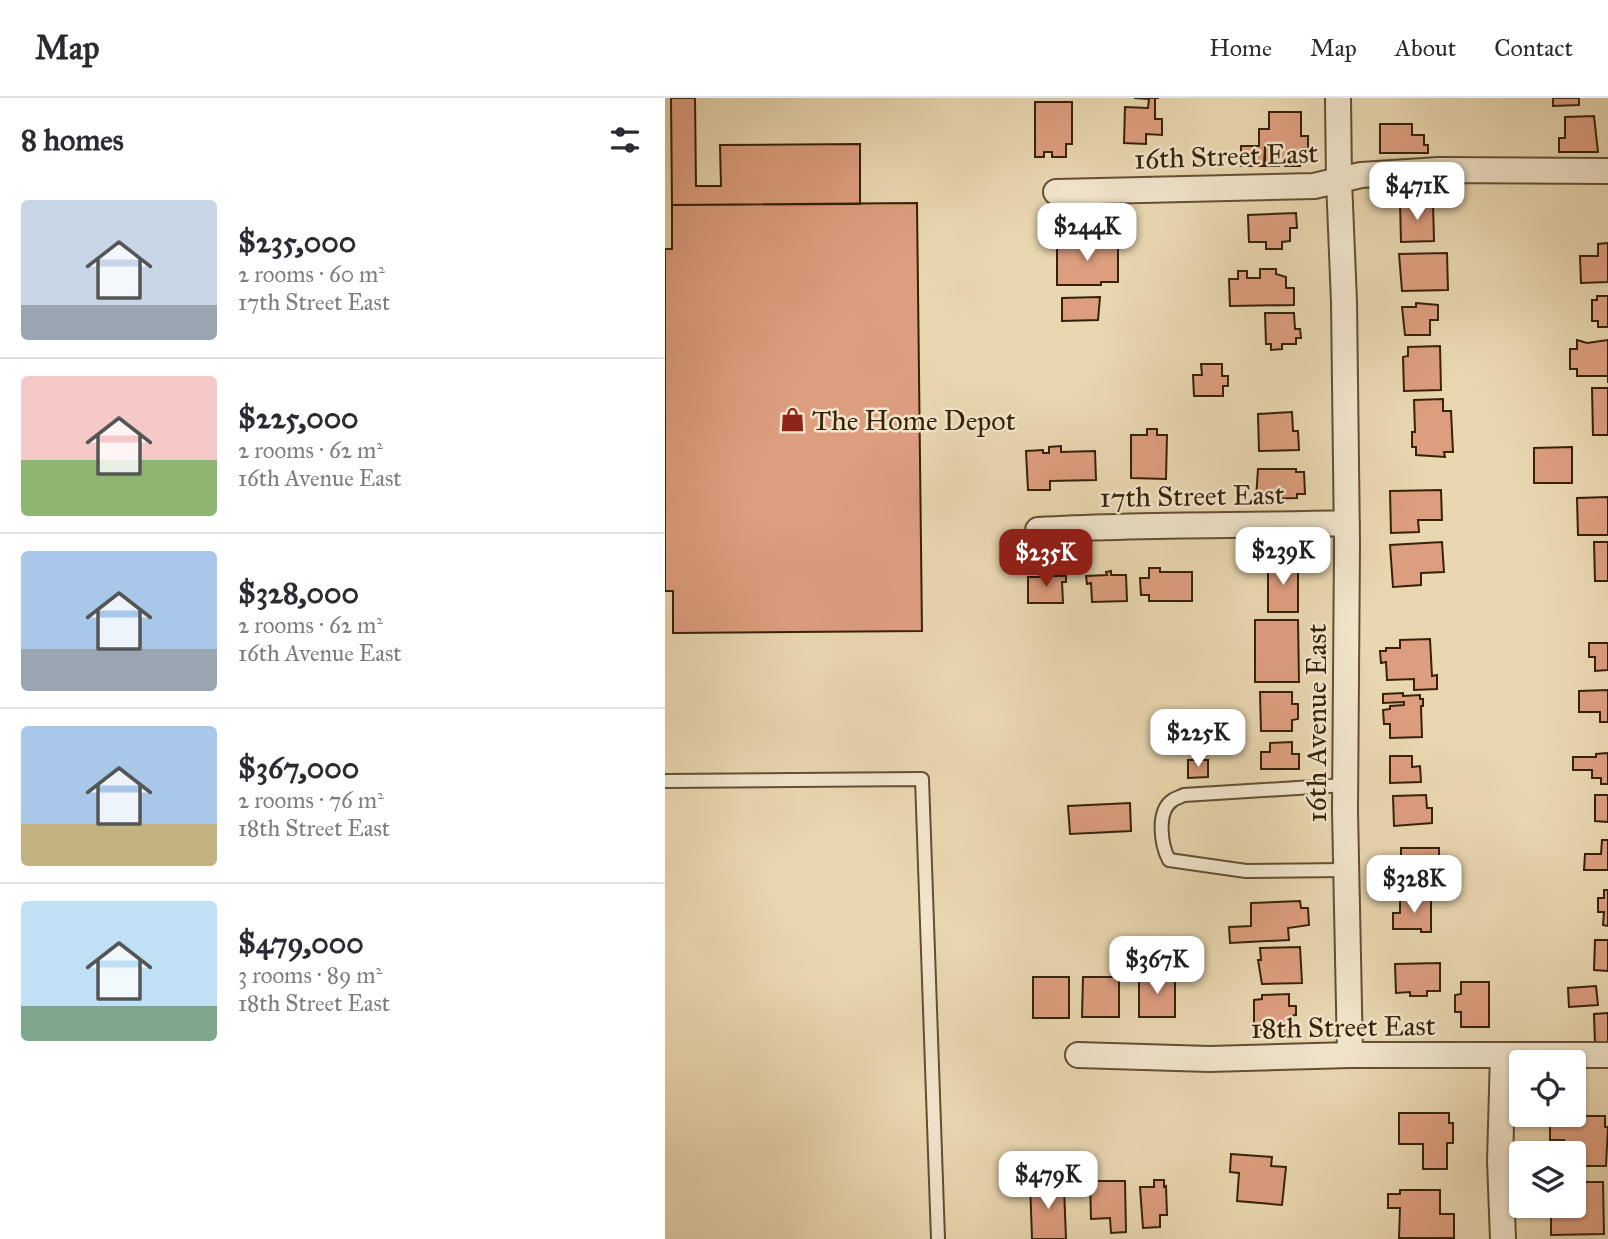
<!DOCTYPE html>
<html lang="en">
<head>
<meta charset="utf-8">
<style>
  :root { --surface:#fff; --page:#f2f2f3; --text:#2b2b33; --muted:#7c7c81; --line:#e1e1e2; --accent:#8f2418 }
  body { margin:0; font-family:"IM FELL Great Primer",serif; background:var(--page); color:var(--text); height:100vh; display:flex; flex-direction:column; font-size:26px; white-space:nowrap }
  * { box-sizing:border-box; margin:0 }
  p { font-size:23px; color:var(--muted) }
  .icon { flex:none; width:38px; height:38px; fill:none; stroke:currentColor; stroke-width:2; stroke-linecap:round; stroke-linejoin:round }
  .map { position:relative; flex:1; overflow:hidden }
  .side { display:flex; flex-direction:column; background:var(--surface); width:665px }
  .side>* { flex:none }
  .buttons { position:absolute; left:844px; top:952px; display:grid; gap:14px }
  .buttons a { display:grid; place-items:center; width:77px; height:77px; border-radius:7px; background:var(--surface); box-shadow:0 2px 5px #0004; font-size:35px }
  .price { position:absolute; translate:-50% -60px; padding:0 16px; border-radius:14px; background:#fff; color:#222; font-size:23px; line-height:46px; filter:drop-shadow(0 2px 4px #0008) }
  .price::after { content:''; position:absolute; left:50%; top:42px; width:21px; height:16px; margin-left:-10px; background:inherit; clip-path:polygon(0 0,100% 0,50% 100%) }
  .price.selected { background:var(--accent); color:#fff }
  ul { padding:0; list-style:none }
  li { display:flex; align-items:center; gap:21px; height:175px; padding:0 21px }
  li+li { border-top:2px solid var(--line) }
  li span { display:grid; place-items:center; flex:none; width:196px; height:140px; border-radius:7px; color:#555 }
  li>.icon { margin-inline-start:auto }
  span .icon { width:84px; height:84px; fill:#fffc; stroke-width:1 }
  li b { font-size:30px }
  h2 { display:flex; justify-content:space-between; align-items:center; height:84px; padding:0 21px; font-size:30px }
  header { display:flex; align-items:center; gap:42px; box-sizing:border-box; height:98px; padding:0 35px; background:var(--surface); border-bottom:2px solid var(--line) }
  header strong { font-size:33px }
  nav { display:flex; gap:38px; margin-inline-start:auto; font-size:24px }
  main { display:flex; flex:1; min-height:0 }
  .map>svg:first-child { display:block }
  .building { fill:#dd9e7f; stroke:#372109; stroke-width:2 }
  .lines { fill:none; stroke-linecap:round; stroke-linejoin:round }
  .lane-casing { stroke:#644e33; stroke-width:16 }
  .street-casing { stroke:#644e33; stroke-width:28 }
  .lane { stroke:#f1e5cc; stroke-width:12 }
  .street { stroke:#f1e5cc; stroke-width:24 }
  .labels { text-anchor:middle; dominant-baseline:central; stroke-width:5; stroke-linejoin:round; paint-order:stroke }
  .street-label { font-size:28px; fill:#372109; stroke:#f1e5cc }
  .poi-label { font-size:28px; fill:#372109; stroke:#f1e5cc; text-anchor:start }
</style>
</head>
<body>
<header>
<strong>Map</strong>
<nav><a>Home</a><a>Map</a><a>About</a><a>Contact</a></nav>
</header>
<main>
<section class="side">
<h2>8 homes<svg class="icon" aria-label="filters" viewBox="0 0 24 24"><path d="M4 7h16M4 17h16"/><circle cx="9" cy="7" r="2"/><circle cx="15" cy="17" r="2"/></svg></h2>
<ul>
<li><span style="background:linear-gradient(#c9d6e8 75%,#9aa5b1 0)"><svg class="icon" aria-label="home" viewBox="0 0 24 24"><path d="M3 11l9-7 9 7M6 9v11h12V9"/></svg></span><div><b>$235,000</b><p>2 rooms · 60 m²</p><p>17th Street East</p></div></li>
<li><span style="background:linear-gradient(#f6c9c9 60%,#8fb573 0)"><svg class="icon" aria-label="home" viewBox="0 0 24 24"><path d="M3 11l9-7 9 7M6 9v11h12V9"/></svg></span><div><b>$225,000</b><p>2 rooms · 62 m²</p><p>16th Avenue East</p></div></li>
<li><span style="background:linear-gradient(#a9c7e8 70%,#9aa5b1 0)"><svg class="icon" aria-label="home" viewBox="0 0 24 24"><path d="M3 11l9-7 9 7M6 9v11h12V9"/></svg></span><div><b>$328,000</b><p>2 rooms · 62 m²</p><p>16th Avenue East</p></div></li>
<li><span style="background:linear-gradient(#a9c7e8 70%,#c2b280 0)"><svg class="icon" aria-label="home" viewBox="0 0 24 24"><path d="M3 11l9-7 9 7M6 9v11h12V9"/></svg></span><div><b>$367,000</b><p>2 rooms · 76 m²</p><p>18th Street East</p></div></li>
<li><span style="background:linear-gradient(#bfe0f5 75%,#7fa58c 0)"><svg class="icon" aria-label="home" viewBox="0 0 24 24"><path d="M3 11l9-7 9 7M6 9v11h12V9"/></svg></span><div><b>$479,000</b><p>3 rooms · 89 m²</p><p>18th Street East</p></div></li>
</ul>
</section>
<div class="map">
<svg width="943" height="1141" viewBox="0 0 943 1141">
  <rect width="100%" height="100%" fill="#e9d7b0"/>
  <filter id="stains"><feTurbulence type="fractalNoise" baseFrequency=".00286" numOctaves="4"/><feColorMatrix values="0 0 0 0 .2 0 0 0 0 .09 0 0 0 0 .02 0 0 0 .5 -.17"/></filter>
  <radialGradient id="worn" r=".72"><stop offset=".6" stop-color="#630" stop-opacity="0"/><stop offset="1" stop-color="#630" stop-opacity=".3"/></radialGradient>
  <path class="building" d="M6,0H30L31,88H56L55,47L195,46V106L7,107Z
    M469,0H494H490V21H497V37L481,36V46L459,45L460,9L483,10L484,1Z
    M888,0H914V7L888,8Z
    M370,4H407V46H401V59H387V54H379V59H370Z
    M604,14H636V38H643V50H637L635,68H620V60H614V68H600V48L599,68H576V48H594V31H604Z
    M929,18L933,54H894V40H900V19Z
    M715,26H747V37H759V47H763V55H715Z
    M252,105L257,533L8,535V493H0V151H7V107Z
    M735,105H768L769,143L736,144Z
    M631,115L632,130H625V143L617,144V151H601V144H584L583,117Z
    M404,142L453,144V184H436V187H392V146H404Z
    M943,145V184L916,185L915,158H933V146Z
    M782,155L783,192L737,193L734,156Z
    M595,171H611V176L621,179V190H629V207L565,208L564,181H573V173H582V180H595Z
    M932,198H943V229H933V223H927V202H932Z
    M435,199L433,222L397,223V200Z
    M751,205L773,207V222H765V237H740L737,209H751Z
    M600,215H629L630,231H635L636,240H631V246H617V251L606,252V246H601Z
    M912,242L922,245L943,242V285V278H912V271H905V251H912Z
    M775,248L776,292L739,293L738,259L743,258V249Z
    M536,266H557V278H563V288H558V298H529L528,277H537Z
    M927,290H943V337H928Z
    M778,301V313H786L788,354H779L780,359L751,357V349H747V334H750L749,302Z
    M627,314L628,333H633L634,352L594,353L593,316Z
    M482,331H492V337H502L501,381L466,380V337H482Z
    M396,348V354L430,353L431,382L385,383V392H363L361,353L378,352V355H384V349Z
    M907,349V385H869V350Z
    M593,371H631V374H639L640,396H632V400L591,401Z
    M776,392L777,422H753L754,434L726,435L725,393Z
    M943,399V437H913L912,400Z
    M777,444L779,474L756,475V487L728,489L725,447Z
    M929,444H943V483H930Z
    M603,464H633V514H603Z
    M484,470H495V474H527V503H484V497H476L475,480H484Z
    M446,473V477H461L462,503L427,504L426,485L422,486L421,478L442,477L441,474Z
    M376,474H383V478H401V484H397L398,505H363V479H376Z
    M590,522H633L634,584H590Z
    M765,541L767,578L772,577V591L749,592V581L722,582L721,564L716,565L715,553H721V550H735V542Z
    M924,545H943V572L930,573V559H924Z
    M943,592V624H935V614H914V593Z
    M595,594H627V606H633V621L627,622V633H596Z
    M738,595V598L755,597V601H758V608H756L757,639L725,640V626H719L718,612L725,611V608L739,607V604L718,605V596Z
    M627,644V656H634V671H596V654H605V645Z
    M943,655V686H936V680H927V672H908V659H931V656Z
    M725,658H747V669L755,668L756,684L725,685Z
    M523,662H543V679L523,680Z
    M761,697L762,710H767V725L729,728L728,698Z
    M930,697H943V724L930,723Z
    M465,705L466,733L405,736L403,708Z
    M937,742H943V772H919L920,756H936Z
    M736,750H774V790L736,791V767H732V761H736Z
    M939,792H943V828L938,827L939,814H933V800H939Z
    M735,801H766V834H756V831H728V815H735Z
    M635,803L636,810H643L644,827L623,830L624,842L565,845L564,829L586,828V805Z
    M930,842H943V873L929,872Z
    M635,849L637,885L597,886L593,862H596L595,850Z
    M775,865V893H762V898H745V894L731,895L730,866Z
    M474,878H510V919H474Z
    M368,879H404V920H368Z
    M418,879H454V919H417Z
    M796,884H824V929H796V914H790V897L796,896Z
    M931,888L933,907L904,909L903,890Z
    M624,896V908H631V917L625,918L626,938L598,939V932H589V902L597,901V897Z
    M943,915V946H930L929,916Z
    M734,1015H784V1025H788V1045H782V1071H758V1046H734Z
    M885,1018H940V1029H943L941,1068H908V1055H893V1048H899V1042H885Z
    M566,1056L607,1059L606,1068L621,1069L617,1107L572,1103L574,1075L565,1074Z
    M489,1082H499V1089L501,1088L502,1117H495V1129L478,1130L475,1089H489Z
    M391,1083V1089H399L401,1141H367L365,1084Z
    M425,1083H460L461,1134L446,1135L445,1120L426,1121Z
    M908,1084H938L939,1136L886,1137V1112H891V1108H908Z
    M735,1092H775V1116H789V1140H734L735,1110H723V1096H735Z"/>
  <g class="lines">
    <defs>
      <path id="lane" d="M0,683L257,681L273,1141
        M680,687L519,697C515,699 511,700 508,702C491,713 496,747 504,762L581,773L681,772"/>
      <path id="street" d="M673,0L674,82L679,204L682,445L680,712L685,957
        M391,94L649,88L696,77L774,72L943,73
        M373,432C476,426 579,428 682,425
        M413,957L544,961L685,957H943
        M838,957L835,1063L838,1141"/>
    </defs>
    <use href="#lane" class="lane-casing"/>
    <use href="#street" class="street-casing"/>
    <use href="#lane" class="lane"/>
    <use href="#street" class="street"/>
  </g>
  <defs>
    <symbol id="shop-bare" viewBox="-9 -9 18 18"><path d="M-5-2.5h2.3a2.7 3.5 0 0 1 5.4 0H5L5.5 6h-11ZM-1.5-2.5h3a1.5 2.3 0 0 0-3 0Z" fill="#8f2418" stroke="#f1e5cc" stroke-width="2.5" paint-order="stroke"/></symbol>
  </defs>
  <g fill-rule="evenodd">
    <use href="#shop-bare" x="110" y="304" width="35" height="35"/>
  </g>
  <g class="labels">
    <g class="street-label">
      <text transform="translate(561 58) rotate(-2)">16th Street East</text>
      <text transform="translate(527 398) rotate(-1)">17th Street East</text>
      <text transform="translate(651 625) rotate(-90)">16th Avenue East</text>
      <text transform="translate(678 929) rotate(-1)">18th Street East</text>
    </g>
    <g class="poi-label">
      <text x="147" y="322">The Home Depot</text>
    </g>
  </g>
  <rect width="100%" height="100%" filter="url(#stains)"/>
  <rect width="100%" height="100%" fill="url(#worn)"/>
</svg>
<div class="buttons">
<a><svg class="icon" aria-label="locate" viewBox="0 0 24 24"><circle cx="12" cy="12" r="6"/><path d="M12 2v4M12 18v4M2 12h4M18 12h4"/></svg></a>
<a><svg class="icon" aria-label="layers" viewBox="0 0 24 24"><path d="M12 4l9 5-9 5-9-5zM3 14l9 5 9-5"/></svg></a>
</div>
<b class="price" style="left:752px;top:124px">$471K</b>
<b class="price" style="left:422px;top:165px">$244K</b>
<b class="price" style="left:618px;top:489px">$239K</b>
<b class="price selected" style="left:381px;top:491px">$235K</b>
<b class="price" style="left:533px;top:671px">$225K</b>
<b class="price" style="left:749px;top:817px">$328K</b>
<b class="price" style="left:492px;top:898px">$367K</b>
<b class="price" style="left:383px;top:1113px">$479K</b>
</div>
</main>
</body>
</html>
